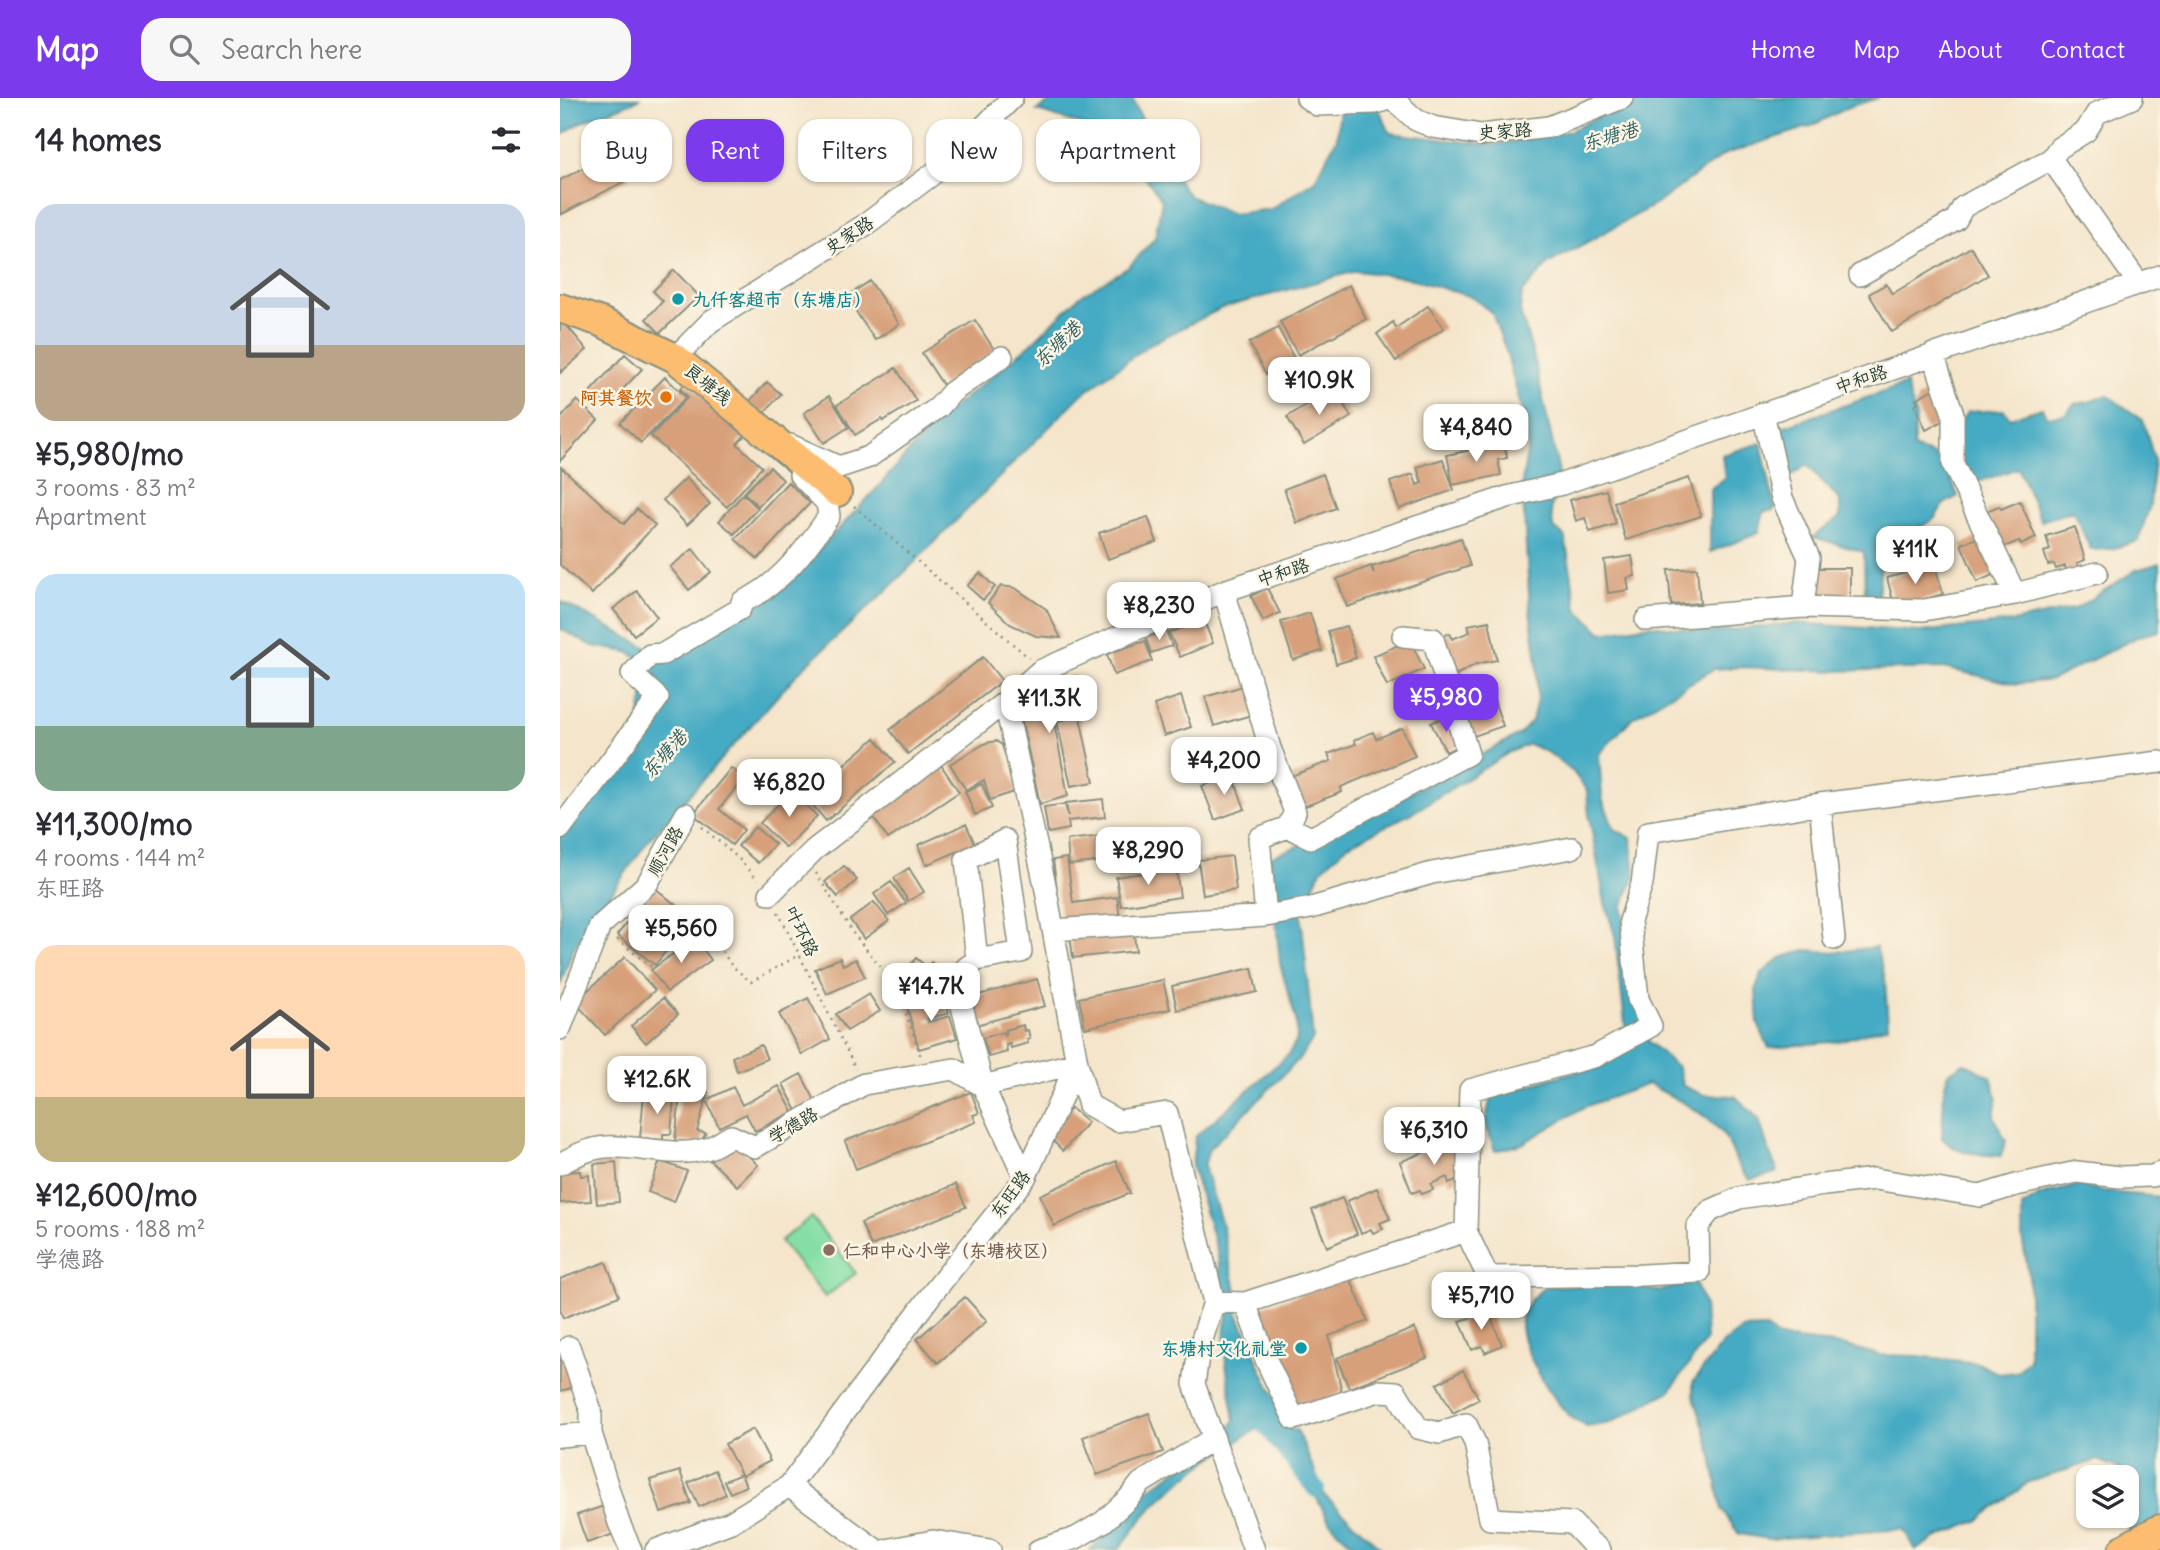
<!DOCTYPE html>
<html lang="en">
<head>
<meta charset="utf-8">
<style>
  :root { --surface:#fff; --page:#f7f7f7; --text:#2b2b33; --muted:#7c7c81; --accent:#7c3aed }
  body { margin:0; font-family:Delius,"LXGW WenKai TC",sans-serif; background:var(--page); color:var(--text); height:100vh; display:flex; flex-direction:column; font-size:26px; white-space:nowrap }
  * { box-sizing:border-box; margin:0 }
  p { font-size:23px; color:var(--muted) }
  .icon { flex:none; width:38px; height:38px; fill:none; stroke:currentColor; stroke-width:2; stroke-linecap:round; stroke-linejoin:round }
  .map { position:relative; flex:1; overflow:hidden }
  .sheet { display:flex; flex-direction:column; background:var(--surface); width:560px }
  .sheet>* { flex:none }
  .guide { position:absolute; left:21px; top:21px; width:665px; height:63px; display:flex; gap:14px }
  .buttons { position:absolute; left:1516px; top:1367px; display:grid; gap:14px }
  .buttons a { display:grid; place-items:center; width:63px; height:63px; border-radius:14px; background:var(--surface); box-shadow:0 2px 5px #0004; font-size:35px }
  .price { position:absolute; translate:-50% -60px; padding:0 16px; border-radius:14px; background:#fff; color:#222; font-size:23px; line-height:46px; filter:drop-shadow(0 2px 4px #0008) }
  .price::after { content:''; position:absolute; left:50%; top:42px; width:21px; height:16px; margin-left:-10px; background:inherit; clip-path:polygon(0 0,100% 0,50% 100%) }
  .price.selected { background:var(--accent); color:#fff }
  ul { padding:0; list-style:none }
  li { display:grid; align-content:center; gap:14px; height:371px; padding:0 35px }
  li span { display:grid; place-items:center; height:217px; border-radius:21px; color:#555 }
  li>.icon { margin-inline-start:auto }
  span .icon { width:126px; height:126px; fill:#fffc; stroke-width:1 }
  li b { font-size:30px }
  h2 { display:flex; justify-content:space-between; align-items:center; height:84px; padding:0 35px; font-size:30px }
  .pill { padding:0 24px; border-radius:21px; background:var(--surface); box-shadow:0 2px 5px #0004; font-size:24px; line-height:63px }
  .pill.selected { background:var(--accent); color:#fff }
  header { display:flex; align-items:center; gap:42px; box-sizing:border-box; height:98px; padding:0 35px; background:var(--accent); color:#fff }
  header strong { font-size:33px }
  nav { display:flex; gap:38px; margin-inline-start:auto; font-size:24px }
  .search { width:490px; height:63px; background:var(--page); display:flex; align-items:center; gap:18px; box-sizing:border-box; padding:0 24px; border-radius:21px; color:var(--muted); font-size:26px }
  main { display:flex; flex:1; min-height:0 }
  .map>svg:first-child { display:block }
  .green { fill:#85dfa5; stroke:#528e6c; stroke-width:2 }
  .water { fill:#44aac3; stroke:#32747c; stroke-width:2 }
  .lines { fill:none; stroke-linecap:round; stroke-linejoin:round }
  .canal { stroke:#44aac3; stroke-width:18 }
  .building { fill:#d7a07a }
  .minor-casing { stroke:#8a9180; stroke-width:24 }
  .major-casing { stroke:#8a9180; stroke-width:32 }
  .highway-casing { stroke:#8a9180; stroke-width:35 }
  .path { stroke:#8a9180; stroke-width:2.5; stroke-dasharray:2 5; stroke-linecap:butt }
  .minor { stroke:#fff; stroke-width:21 }
  .major { stroke:#fcbd6f; stroke-width:28 }
  .highway { stroke:#fcbd6f; stroke-width:32 }
  .culture-dot { fill:#0f9aa8; stroke:#fcf5e5; stroke-width:2.5 }
  .food-dot { fill:#e8710a; stroke:#fcf5e5; stroke-width:2.5 }
  .education-dot { fill:#8d6e63; stroke:#fcf5e5; stroke-width:2.5 }
  .labels { text-anchor:middle; dominant-baseline:central; stroke-width:5; stroke-linejoin:round; paint-order:stroke }
  .street-label { font-size:18px; fill:#1f3d34; stroke:#fcf5e5 }
  .culture-label { font-size:18px; font-weight:bold; fill:#0d838f; stroke:#fcf5e5; text-anchor:start }
  .food-label { font-size:18px; font-weight:bold; fill:#c56008; stroke:#fcf5e5; text-anchor:end }
  .education-label { font-size:18px; font-weight:bold; fill:#785e54; stroke:#fcf5e5; text-anchor:start }
  .water-label { font-size:19px; font-style:italic; fill:#2a5e5f; stroke:#fcf5e5 }
</style>
</head>
<body>
<header>
<strong>Map</strong>
<div class="search"><svg class="icon" aria-label="search" viewBox="0 0 24 24"><circle cx="10" cy="10" r="6"/><path d="M15 15l6 6"/></svg>Search here</div>
<nav><a>Home</a><a>Map</a><a>About</a><a>Contact</a></nav>
</header>
<main>
<section class="sheet">
<h2>14 homes<svg class="icon" aria-label="filters" viewBox="0 0 24 24"><path d="M4 7h16M4 17h16"/><circle cx="9" cy="7" r="2"/><circle cx="15" cy="17" r="2"/></svg></h2>
<ul>
<li><span style="background:linear-gradient(#c9d6e8 65%,#b9a48a 0)"><svg class="icon" aria-label="home" viewBox="0 0 24 24"><path d="M3 11l9-7 9 7M6 9v11h12V9"/></svg></span><div><b>¥5,980/mo</b><p>3 rooms · 83 m²</p><p>Apartment</p></div></li>
<li><span style="background:linear-gradient(#bfe0f5 70%,#7fa58c 0)"><svg class="icon" aria-label="home" viewBox="0 0 24 24"><path d="M3 11l9-7 9 7M6 9v11h12V9"/></svg></span><div><b>¥11,300/mo</b><p>4 rooms · 144 m²</p><p>东旺路</p></div></li>
<li><span style="background:linear-gradient(#ffd9b3 70%,#c2b280 0)"><svg class="icon" aria-label="home" viewBox="0 0 24 24"><path d="M3 11l9-7 9 7M6 9v11h12V9"/></svg></span><div><b>¥12,600/mo</b><p>5 rooms · 188 m²</p><p>学德路</p></div></li>
</ul>
</section>
<div class="map">
<svg width="1600" height="1452" viewBox="0 0 1600 1452">
  <rect width="100%" height="100%" fill="#fcf5e5"/>
  <filter id="ink" filterUnits="userSpaceOnUse"><feTurbulence type="fractalNoise" baseFrequency=".0143" numOctaves="2"/><feDisplacementMap in="SourceGraphic" scale="14" xChannelSelector="R" yChannelSelector="G"/><feConvolveMatrix kernelMatrix="1 2 1 2 8 2 1 2 1" color-interpolation-filters="sRGB"/></filter>
  <filter id="wash" filterUnits="userSpaceOnUse"><feTurbulence type="fractalNoise" baseFrequency=".00686" numOctaves="4" result="noise"/><feDisplacementMap in="SourceGraphic" scale="28" xChannelSelector="R" yChannelSelector="G"/><feGaussianBlur stdDeviation="1.57" result="paint"/><feColorMatrix in="noise" values="0 0 0 0 0 0 0 0 0 0 0 0 0 0 0 0 0 1.4 0 .05"/><feComposite in="paint" operator="in"/></filter>
  <g filter="url(#wash)">
    <rect width="100%" height="100%" fill="#f4e5cb"/>
    <path class="green" d="M251,1119L296,1175L265,1199L220,1143Z"/>
    <path class="water" d="M0,0H80C74,6 36,17 24,23C15,27 8,33 0,38Z
      M495,0H572L595,49L629,98L673,116L711,111L755,82L777,40L781,0H814L830,35L932,47L1010,33L1074,0H1319L1291,8L1251,28L1163,57L1098,105L989,165L962,195L960,213L973,256L999,374L991,411L993,429L1005,439L1017,511L1042,535L1090,527L1150,534L1237,525L1360,534L1452,524L1517,510L1576,472L1600,465V533L1579,538L1492,582L1457,586L1383,570L1273,573L1182,569L1154,571L1072,620L1039,656L1042,700L1054,731L1071,740L1075,778L1062,809L1089,944L1118,970L1123,988L1144,997L1175,998L1199,1021L1209,1054L1218,1074L1190,1082C1174,1066 1177,1061 1168,1044C1154,1017 1113,1000 1088,986L1024,1009L962,1046L935,1053L925,1024L931,999L1006,976L1041,969L1068,952L1055,838L1045,805L1029,718L1027,693L1013,674L989,655L969,646L950,654L854,714L788,747L761,772L741,814L753,941L739,961L649,1051L644,1068L661,1124L676,1192L678,1216L702,1273L731,1332H737L765,1398L823,1452H799C790,1444 778,1435 771,1425C754,1402 731,1333 703,1328C662,1351 621,1379 588,1414C577,1426 569,1440 557,1452H530L563,1420L580,1397L659,1344L675,1322C671,1295 658,1239 668,1216L661,1193L658,1157L632,1069L635,1039L729,956L737,941L736,922L720,866L710,759C797,726 878,680 960,636L972,623L977,601V564L970,513L962,384L968,349L962,313L946,253L932,215L912,199L845,179L796,173L662,210L590,246L522,296L325,494L238,575L87,744L14,849L0,887V737L79,624L86,584L93,570L68,554L33,548L0,531V503L99,556L188,509L259,452L320,387L373,326L471,246L520,198L569,169L595,140L602,102L577,69L535,31L477,13Z
      M1346,286L1356,319L1353,350L1382,360L1398,398L1384,406L1374,421L1322,451L1318,500L1305,502L1304,454L1253,439L1280,419V402L1247,367L1223,383L1214,332Z
      M1547,297L1583,322L1594,361L1590,407L1578,443L1551,451L1531,452L1513,413L1481,423L1458,370L1415,385C1398,357 1387,344 1407,314L1444,312L1450,320L1482,310L1487,319L1506,316L1514,306L1528,304Z
      M1201,345L1215,410L1212,413H1204L1199,435L1150,454V391L1165,380L1162,357Z
      M1316,849L1325,880L1328,928L1279,943L1209,950L1198,926L1196,890L1202,875L1221,860L1245,852L1275,854Z
      M1404,965L1431,979L1437,999L1434,1019L1446,1043L1441,1058C1420,1057 1396,1056 1382,1040L1384,989L1389,975Z
      M1519,1087L1548,1094L1600,1099V1452H1586L1567,1429L1572,1401V1383L1558,1370L1538,1362L1469,1384L1417,1423L1376,1440L1356,1452L1343,1431L1209,1441L1179,1436L1162,1412L1150,1349L1133,1296V1284L1162,1246L1183,1231L1204,1230L1220,1240L1282,1247L1320,1257L1358,1258L1418,1265L1439,1276L1457,1274L1469,1262V1178L1462,1140V1109L1481,1097Z
      M1135,1185L1144,1206L1146,1242L1110,1293L1050,1325L1027,1329C1023,1326 1017,1324 1013,1321C993,1305 954,1242 962,1216C967,1203 977,1196 986,1188L1066,1187L1097,1193Z"/>
    <g class="lines">
      <path class="canal" d="M693,1311L756,1391"/>
    </g>
    <g id="blocks">
      <path class="building" d="M56,53L69,81L0,117V82Z
        M1411,149L1428,177L1332,234L1309,196L1326,186L1332,196Z
        M114,172L139,198L100,235L86,221L103,203L93,193Z
        M310,183L339,226L315,242L286,199Z
        M789,187L806,221L738,257L720,224Z
        M868,208L884,230L836,263L817,236L833,224L836,230Z
        M415,222L435,253L383,287L362,255Z
        M3,223L27,252L0,275V225Z
        M718,230L735,262L706,277L689,245Z
        M65,256L82,271L45,310L29,295Z
        M336,270L356,303L323,323L322,321L295,337L277,307Z
        M105,279L126,299L81,345L60,325Z
        M127,284L185,337L177,346L202,369L167,409L91,338L128,299L120,291Z
        M207,284L221,296L202,317L188,305Z
        M774,290L791,319L744,347L727,319Z
        M1373,291L1389,319L1366,332L1355,307L1358,304L1356,301Z
        M269,298L289,329L264,345L244,315Z
        M17,302L38,322L0,363V321Z
        M944,345L947,360L938,362L941,377L893,387L887,357Z
        M883,361L894,392L839,411L830,384L853,376L857,387L862,385L857,369Z
        M1,369L64,426L77,411L95,427L32,496L0,467Z
        M210,369L223,382L198,408L184,395Z
        M763,376L776,410L737,425L724,391Z
        M126,380L150,406L127,427L103,402Z
        M1129,380L1141,418L1066,442L1054,404Z
        M228,384L250,405L198,461L175,441Z
        M1046,392L1056,426L1030,434L1025,420L1016,423L1010,402Z
        M183,396L198,410L174,436L159,423Z
        M1460,403L1476,440L1461,447L1459,443L1441,450L1426,413L1439,408L1441,411Z
        M588,419L597,444L548,461L539,435Z
        M1515,429L1525,462L1517,465L1519,471L1507,474L1505,468L1496,471L1494,466L1488,467L1484,454L1490,452L1486,438Z
        M1422,438L1437,475L1417,484L1401,446Z
        M901,440L910,468L787,509L777,481L811,468L814,476L812,469Z
        M133,451L151,474L129,492L110,469Z
        M1072,458L1075,478L1067,480L1069,492L1048,495L1044,462Z
        M1375,467L1383,496L1335,510L1327,480Z
        M1137,470L1140,505L1111,507L1108,472Z
        M1252,470H1290V501H1252Z
        M420,475L435,489L423,502L407,488Z
        M441,488L455,490L486,511L501,540L476,538L450,526L428,505Z
        M707,490L720,515L703,523L691,498Z
        M77,493L97,519L74,537L53,511Z
        M750,515L762,553L733,562L721,524Z
        M643,521L653,545L620,559L609,535Z
        M929,523L937,562L916,566L894,578L880,539L890,535L892,541L910,534L908,527Z
        M787,528L796,560L776,566L768,533Z
        M606,533L612,548L591,555L586,540Z
        M850,542L864,571L827,588L813,558Z
        M585,543L592,563L554,577L547,556Z
        M423,559L442,583L348,656L330,632Z
        M516,578L527,604L493,618L508,698L480,706L462,624V609L468,598L476,592Z
        M690,586L698,615L654,628L645,599Z
        M931,594L943,628L911,639L899,606Z
        M621,598L631,629L604,638L594,607Z
        M886,618L900,647L886,654L871,625Z
        M520,619L534,684L511,688L497,623Z
        M842,630L855,658L781,689L782,694L738,711L726,680L771,663L768,656L796,646L794,642L813,634L816,641Z
        M315,640L335,664L266,723L246,699Z
        M436,643L442,647L457,693L430,702L424,682L406,692L390,666L426,645Z
        M381,667L399,694L328,741L310,714Z
        M171,670L184,680L159,711L184,732L172,747L133,716Z
        M672,676L685,711L655,722L642,688Z
        M422,686L432,710L415,717L405,693Z
        M231,693L257,718L226,750L200,725Z
        M543,701L545,719L508,723L509,731L488,735L484,709L505,706L508,718L506,705Z
        M406,726L415,746L366,767L358,747Z
        M195,729L215,746L198,765L178,748Z
        M542,738L545,763L509,767L507,742Z
        M672,758L676,792L643,797L638,762Z
        M507,760L513,805L557,799L560,820L502,828L493,762Z
        M284,768L297,782L278,799L265,784Z
        M349,770L364,794L348,803L334,780Z
        M616,770L620,799L561,808L556,779Z
        M331,784L346,805L328,817L314,796Z
        M95,790L122,812L111,826L121,834L95,867L57,837Z
        M314,804L329,823L304,841L290,822Z
        M573,829L576,853L513,860L510,837Z
        M135,840L151,862L107,894L91,872Z
        M65,859L95,892L45,937L15,904Z
        M280,860L283,867L296,861L305,879L267,896L255,871Z
        M356,860L367,869L371,864L381,871L364,892L343,875Z
        M692,870L697,894L617,912L612,888Z
        M477,881L485,908L412,928L404,901Z
        M603,882L610,911L525,930L519,900Z
        M309,896L320,913L287,933L276,916Z
        M384,898L389,915L367,921L368,924L390,918L397,940L359,951L347,909Z
        M103,900L118,916L86,945L71,928Z
        M248,900L270,941L242,957L219,916Z
        M463,927L464,933L468,932L470,941L467,942L468,945L451,950L450,946L446,947L447,954L429,959L423,940L443,934L444,938L446,937L445,932Z
        M201,947L207,961L177,973L172,959Z
        M241,976L256,1004L237,1013L223,986Z
        M219,988L233,1014L195,1033L186,1016L159,1029L146,1002L173,989L182,1007Z
        M121,990L148,994L137,1033L146,1035L140,1045L115,1043Z
        M411,994L419,1015L413,1017L416,1024L296,1071L285,1043Z
        M84,995L114,998L111,1036H103V1042L80,1040Z
        M511,1010L528,1024L503,1053L489,1039Z
        M171,1041L198,1067L177,1088L150,1062Z
        M894,1042L906,1073L901,1080L889,1085L887,1079L871,1086L873,1092L862,1096L860,1092L852,1095L840,1064Z
        M100,1063L127,1073L114,1104L88,1094Z
        M556,1063L570,1095L494,1128L480,1097Z
        M56,1064L59,1104L37,1106L34,1066Z
        M20,1073L21,1078L29,1077L31,1103L0,1105V1074Z
        M396,1086L406,1109L311,1148L301,1125Z
        M817,1090L830,1121L820,1125L823,1131L813,1135L811,1131L801,1135L787,1103Z
        M782,1100L797,1136L767,1149L752,1112Z
        M46,1164L59,1198L3,1220L0,1211V1181Z
        M790,1180L808,1223L769,1238L782,1294L746,1310L735,1309L713,1262L699,1210Z
        M405,1199L427,1223L378,1265L357,1241Z
        M929,1214L942,1247L925,1255L922,1248L912,1252L900,1223Z
        M855,1230L867,1260L789,1290L777,1260Z
        M8,1260L16,1289L0,1293V1262Z
        M903,1272L919,1301L893,1315L877,1286Z
        M589,1315L603,1354L537,1377L523,1339Z
        M193,1331L210,1363L182,1378L165,1346Z
        M155,1372L166,1396L139,1409L128,1385Z
        M120,1373L131,1405L101,1415L90,1382Z
        M181,1376L186,1388L170,1395L164,1383Z
        M44,1408L54,1436L27,1445L17,1417Z"/>
    </g>
  </g>
  <g filter="url(#ink)">
    <use href="#blocks" fill-opacity="0" stroke="#8a9180" stroke-width="2"/>
    <g class="lines">
      <defs>
        <path id="minor" d="M747,0L757,7L816,5L832,0L856,22L873,29L921,37L989,29L1062,0
          M1491,61L1579,186
          M1300,177L1396,122L1403,109L1491,61L1499,50L1526,33L1537,15L1572,0
          M1373,256L1393,316V366L1455,496
          M115,260L151,223L305,127L390,63L452,0
          M1203,315L1222,400L1249,460L1243,509
          M230,347L279,369L309,359L379,309L392,294L442,259
          M664,493L710,650L735,714L728,729
          M1086,522L1243,509L1364,512L1455,496L1537,475
          M1260,706L1274,841
          M0,731L98,600L72,576L90,557L103,556L180,511L182,504C219,488 247,450 269,418L267,405L240,377
          M210,796L254,752L445,604L480,573L664,493L947,399L1002,386L1600,178
          M706,818L699,740L728,729L751,740L908,656L873,541L843,538
          M493,832L706,818L751,810L872,775L1012,750
          M417,862L406,762L445,742L461,854L417,862L406,870L399,897L423,988L517,965L529,1007L558,1023L607,1015L654,1204L639,1251L634,1286L694,1452
          M0,931L40,828L87,786L126,716
          M0,1066C15,1058 29,1050 46,1049C79,1047 113,1060 146,1051C155,1049 163,1042 171,1038L195,1049L304,986L394,971L423,988L465,1080
          M906,1133L928,1179L1083,1177L1139,1174L1138,1128L1150,1113L1179,1100L1264,1087L1315,1081L1420,1098L1456,1087L1517,1074L1560,1079L1592,1078L1600,1075
          M654,1204L685,1205L906,1133L910,992L1036,958L1091,928L1078,901L1070,823L1082,786L1088,734L1260,706L1600,664
          M685,1205L707,1264L734,1321L818,1293L836,1294L858,1330L879,1335L906,1326L915,1345L930,1421L1012,1425L1030,1444L1040,1452
          M9,1249L31,1313V1335L59,1425L71,1452
          M0,1338L31,1335
          M229,1388L316,1452
          M96,1452L171,1424L229,1388L371,1197L465,1080L517,965L485,787L445,604
          M326,1452L373,1443L430,1452
          M479,1452L516,1440L543,1424L568,1401L581,1385L654,1340"/>
        <path id="major" d="M0,210L41,224L115,260L277,394"/>
        <path id="highway" d="M1565,1452L1600,1433"/>
      </defs>
      <use href="#minor" class="minor-casing"/>
      <use href="#major" class="major-casing"/>
      <use href="#highway" class="highway-casing"/>
      <path class="path" d="M294,408L469,560
        M142,729L179,761L198,782
        M256,775L293,835L337,889L361,959
        M218,814L296,971
        M57,841L93,870L147,831L172,868L191,884L239,857"/>
      <use href="#minor" class="minor"/>
      <use href="#major" class="major"/>
      <use href="#highway" class="highway"/>
    </g>
  </g>
  <g class="culture-dot">
    <circle cx="118" cy="201" r="7"/>
    <circle cx="741" cy="1250" r="7"/>
  </g>
  <circle class="food-dot" cx="106" cy="299" r="7"/>
  <circle class="education-dot" cx="269" cy="1152" r="7"/>
  <g class="labels">
    <g class="street-label">
      <text transform="translate(945 33) rotate(-4)">史家路</text>
      <text transform="translate(289 137) rotate(-33)">史家路</text>
      <text transform="translate(1301 281) rotate(-19)">中和路</text>
      <text transform="translate(148 286) rotate(39)">良塘线</text>
      <text transform="translate(723 474) rotate(-18)">中和路</text>
      <text transform="translate(105 753) rotate(-61)">顺河路</text>
      <text transform="translate(242 833) rotate(64)">叶环路</text>
      <text transform="translate(233 1027) rotate(-30)">学德路</text>
      <text transform="translate(450 1096) rotate(-54)">东旺路</text>
    </g>
    <g class="culture-label">
      <text x="132" y="201">九仟客超市（东塘店）</text>
      <text x="727" y="1250" text-anchor="end">东塘村文化礼堂</text>
    </g>
    <g class="food-label">
      <text x="92" y="299">阿其餐饮</text>
    </g>
    <g class="education-label">
      <text x="283" y="1152">仁和中心小学（东塘校区）</text>
    </g>
    <g class="water-label">
      <text transform="translate(1050 38) rotate(-16)">东塘港</text>
      <text transform="translate(497 246) rotate(-43)">东塘港</text>
      <text transform="translate(104 656) rotate(-48)">东塘港</text>
    </g>
  </g>
</svg>
<div class="buttons">
<a><svg class="icon" aria-label="layers" viewBox="0 0 24 24"><path d="M12 4l9 5-9 5-9-5zM3 14l9 5 9-5"/></svg></a>
</div>
<b class="price" style="left:759px;top:319px">¥10.9K</b>
<b class="price" style="left:916px;top:366px">¥4,840</b>
<b class="price" style="left:1355px;top:488px">¥11K</b>
<b class="price" style="left:599px;top:544px">¥8,230</b>
<b class="price selected" style="left:886px;top:636px">¥5,980</b>
<b class="price" style="left:489px;top:637px">¥11.3K</b>
<b class="price" style="left:664px;top:699px">¥4,200</b>
<b class="price" style="left:229px;top:721px">¥6,820</b>
<b class="price" style="left:588px;top:789px">¥8,290</b>
<b class="price" style="left:121px;top:867px">¥5,560</b>
<b class="price" style="left:371px;top:925px">¥14.7K</b>
<b class="price" style="left:97px;top:1018px">¥12.6K</b>
<b class="price" style="left:874px;top:1069px">¥6,310</b>
<b class="price" style="left:921px;top:1234px">¥5,710</b>
<div class="guide">
<a class="pill">Buy</a>
<a class="pill selected">Rent</a>
<a class="pill">Filters</a>
<a class="pill">New</a>
<a class="pill">Apartment</a>
</div>
</div>
</main>
</body>
</html>
